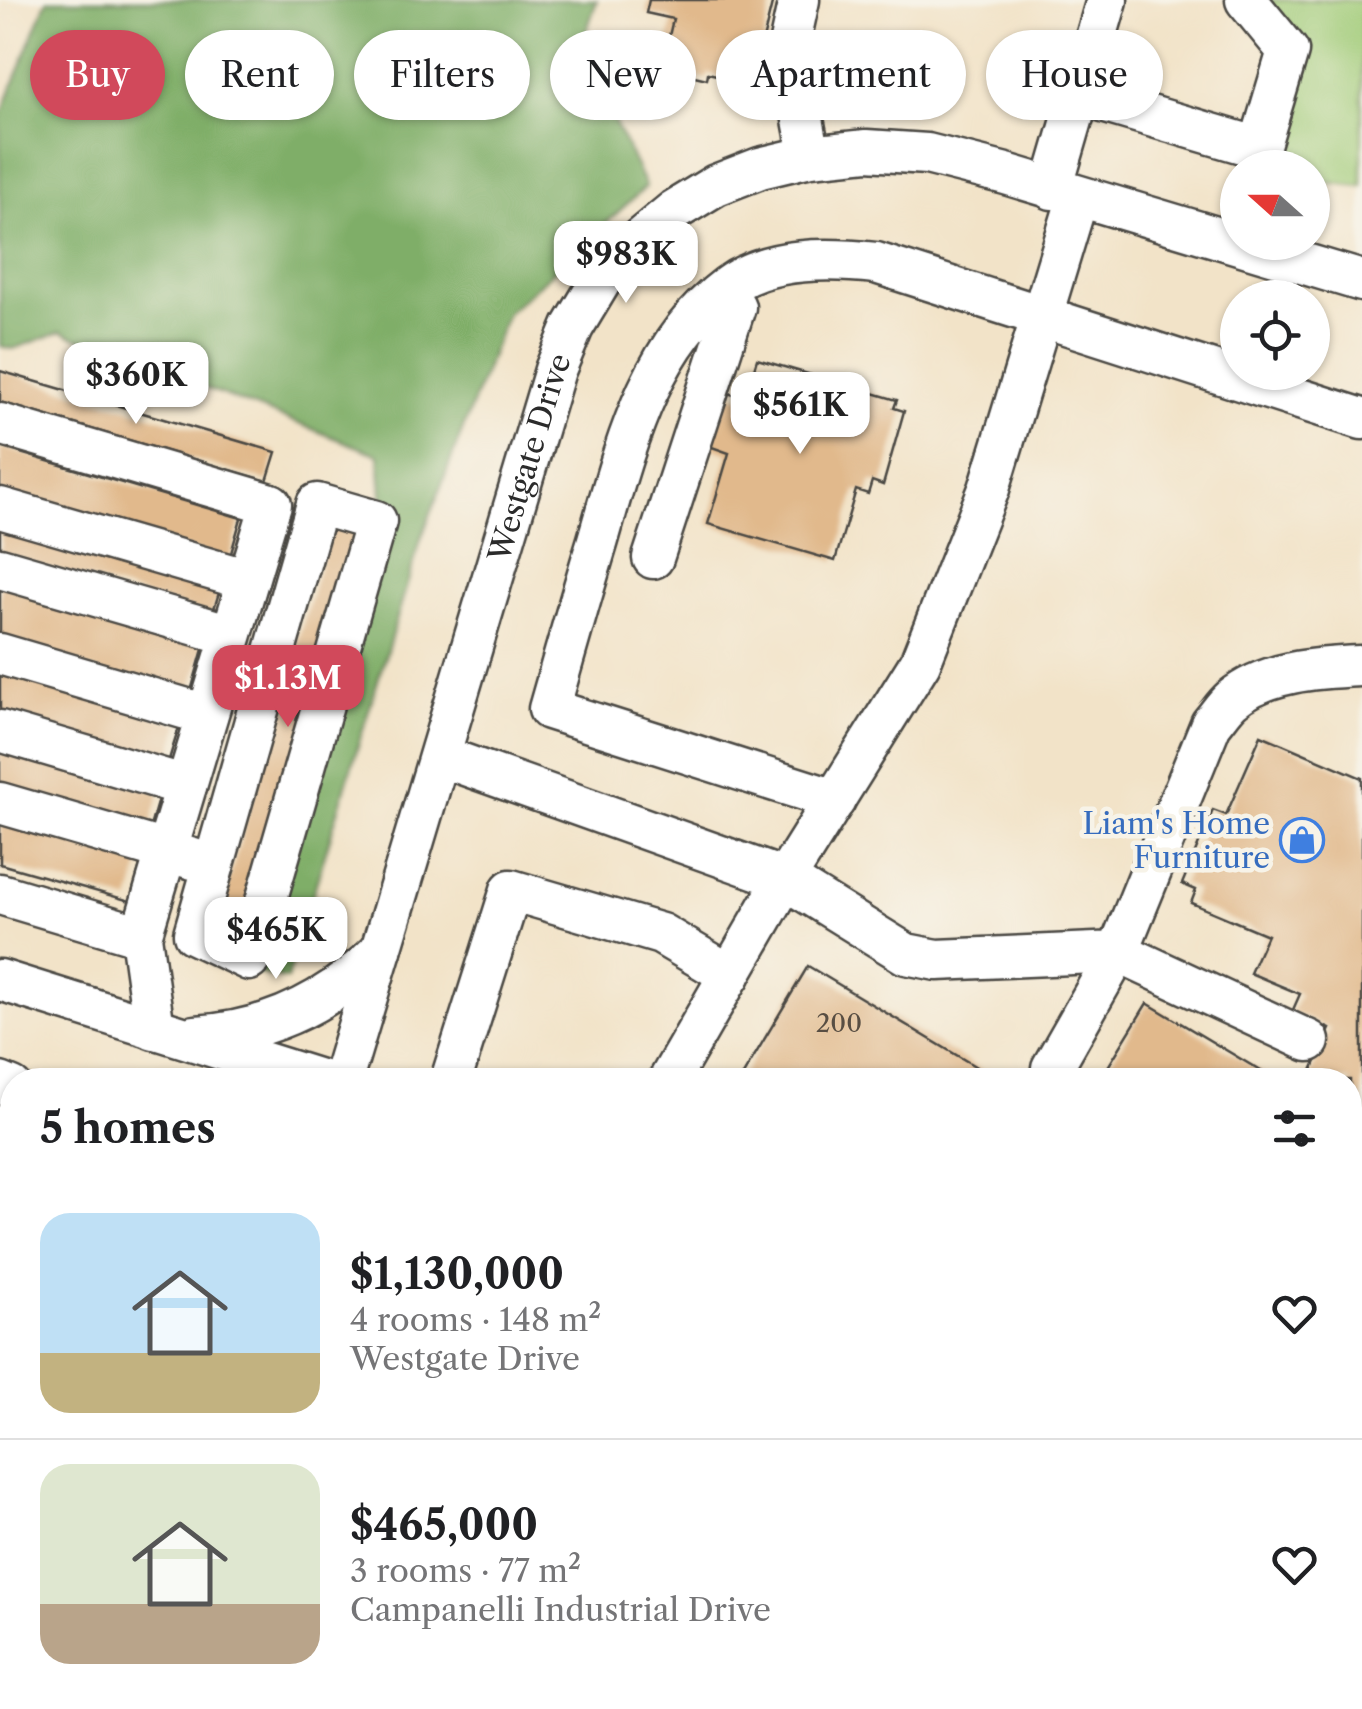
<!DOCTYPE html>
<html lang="en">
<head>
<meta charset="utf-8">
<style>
  :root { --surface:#fff; --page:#f6f6f6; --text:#202124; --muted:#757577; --line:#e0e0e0; --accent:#d1495b }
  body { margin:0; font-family:"Libre Caslon Text",serif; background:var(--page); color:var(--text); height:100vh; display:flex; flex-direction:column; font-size:38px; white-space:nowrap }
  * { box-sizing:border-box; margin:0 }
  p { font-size:32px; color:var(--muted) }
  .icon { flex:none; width:55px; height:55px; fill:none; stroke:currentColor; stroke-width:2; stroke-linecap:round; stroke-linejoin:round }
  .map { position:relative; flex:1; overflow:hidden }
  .side { position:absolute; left:0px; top:1068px; width:1362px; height:642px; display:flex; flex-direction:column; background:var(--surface); border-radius:40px 40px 0 0; box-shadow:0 2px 8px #0004 }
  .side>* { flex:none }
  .top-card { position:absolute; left:30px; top:30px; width:1302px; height:90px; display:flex; gap:20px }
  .needle { width:65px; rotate:291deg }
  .controls { position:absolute; left:1220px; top:150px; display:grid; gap:20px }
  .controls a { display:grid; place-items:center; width:110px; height:110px; border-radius:50%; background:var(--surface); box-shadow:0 2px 8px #0004; font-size:50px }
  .price { position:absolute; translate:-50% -85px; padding:0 22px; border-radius:20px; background:#fff; color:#222; font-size:32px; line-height:65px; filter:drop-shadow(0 2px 5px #0008) }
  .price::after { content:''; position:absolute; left:50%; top:60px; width:30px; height:22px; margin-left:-15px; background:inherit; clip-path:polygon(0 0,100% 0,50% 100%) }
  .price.on { background:var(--accent); color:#fff }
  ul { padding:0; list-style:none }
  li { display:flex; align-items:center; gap:30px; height:250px; padding:0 40px }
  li+li { border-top:2px solid var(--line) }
  li span { display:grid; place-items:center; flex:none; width:280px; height:200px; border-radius:30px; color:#555 }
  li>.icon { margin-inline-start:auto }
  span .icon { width:120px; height:120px; fill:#fffc; stroke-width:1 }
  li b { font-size:42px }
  h2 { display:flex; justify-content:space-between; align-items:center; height:120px; padding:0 40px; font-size:42px }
  .pill { padding:0 35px; border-radius:45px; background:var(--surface); box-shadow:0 2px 8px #0004; font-size:35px; line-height:90px }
  .pill.on { background:var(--accent); color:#fff }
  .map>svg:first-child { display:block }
  .green { fill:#9fca76; stroke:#657a50; stroke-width:2.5 }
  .forest { fill:#7fae67; stroke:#556c49; stroke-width:2.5 }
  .building { fill:#e1b98c }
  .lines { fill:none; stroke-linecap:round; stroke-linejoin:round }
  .minor-casing { stroke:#494743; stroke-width:45 }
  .minor { stroke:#fff; stroke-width:40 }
  .labels { text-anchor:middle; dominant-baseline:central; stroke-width:9; stroke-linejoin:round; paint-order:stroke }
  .number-label { font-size:25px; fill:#584e43 }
  .street-label { font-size:30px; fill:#2b2b2b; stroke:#f7f3e8 }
  .shop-label { font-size:30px; fill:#366cbe; stroke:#f7f3e8; text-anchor:end }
</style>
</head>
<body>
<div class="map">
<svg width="1362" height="1709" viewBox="0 0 1362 1709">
  <rect width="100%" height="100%" fill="#f7f3e8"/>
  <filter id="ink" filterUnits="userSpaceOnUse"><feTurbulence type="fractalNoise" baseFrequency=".01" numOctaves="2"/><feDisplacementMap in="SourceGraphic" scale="20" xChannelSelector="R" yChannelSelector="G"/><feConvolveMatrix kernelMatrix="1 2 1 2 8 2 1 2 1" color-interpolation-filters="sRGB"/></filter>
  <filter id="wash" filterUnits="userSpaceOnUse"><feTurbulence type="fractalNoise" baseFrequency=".0048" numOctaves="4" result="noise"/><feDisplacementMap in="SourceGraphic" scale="40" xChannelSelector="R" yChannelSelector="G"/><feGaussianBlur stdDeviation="2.25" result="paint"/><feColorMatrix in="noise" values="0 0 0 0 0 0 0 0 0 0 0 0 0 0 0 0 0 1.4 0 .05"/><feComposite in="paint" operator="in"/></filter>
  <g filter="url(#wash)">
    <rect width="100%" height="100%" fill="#f2e3c8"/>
    <path class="green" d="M1255,0H1362V186L1313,181L1312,168L1277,167L1299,59Z"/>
    <path class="forest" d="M47,0H597L580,51L646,187L507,313L421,539L287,979L249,971L384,519L379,455L61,332L13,349L0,346V117Z"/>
    <g id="blocks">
      <path class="building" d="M649,0H773L763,40L770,41L759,85L708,73L707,79L686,74L687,68L663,62L673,19L646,13Z
        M757,359L897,400L894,408L904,411L883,485L872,481L868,494L856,490L835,561L708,524L729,453L709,446L728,393L745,399Z
        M0,371L276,452L267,481L0,402Z
        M0,447L241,518L229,560L0,493Z
        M333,519L363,528L244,941L214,932Z
        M0,521L221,586L212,615L0,553Z
        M0,582L205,642L189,698L0,642Z
        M0,670L180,724L167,766L0,716Z
        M1261,735L1362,778V1709H1263L1244,1698H1350V1080H1308L1330,1029L1292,1012L1300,994L1250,973L1267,935L1191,903L1196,890L1182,884L1213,810L1226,815Z
        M0,745L160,792L148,834L0,791Z
        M0,818L142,859L130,901L0,864Z
        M808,966L998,1080H740Z
        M1147,1003L1276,1080H1100Z
        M0,1235L12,1239V1270L1,1309Z"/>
    </g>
  </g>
  <g filter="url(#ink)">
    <use href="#blocks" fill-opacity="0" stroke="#494743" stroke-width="2.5"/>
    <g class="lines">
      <defs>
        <g id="minor">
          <path d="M799,0L789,46L810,156"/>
          <path d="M1079,95L1259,148L1288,51L1246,0"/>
          <path d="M1052,189L1107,0"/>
          <path d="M0,424L271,504L141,936L154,1029"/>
          <path d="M317,504L376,521L249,960L194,934Z"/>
          <path d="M0,508L248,580"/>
          <path d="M653,558L735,307"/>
          <path d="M0,568L231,635"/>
          <path d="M0,654L207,715"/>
          <path d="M0,731L186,786"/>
          <path d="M440,756L785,879L906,954L937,960L1118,952L1211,724C1218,716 1224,706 1232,699C1267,670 1319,668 1362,666"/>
          <path d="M835,800L549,709C565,653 581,596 598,540C624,450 649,345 728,286C768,256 830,258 876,263L1362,419"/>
          <path d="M0,803L193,859"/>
          <path d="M0,894L141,936"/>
          <path d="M0,980L320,1080"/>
          <path d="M195,1036C268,1032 330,1002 381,950"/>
          <path d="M1052,1068L1118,952L1309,1041"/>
          <path id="s1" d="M342,1080L555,370L573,327L602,279L641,238L675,210L716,185L760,168L810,156L867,150L927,154L1006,174L1362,281"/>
          <path d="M451,1080L511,890L661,934L730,975"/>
          <path d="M669,1080L785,879L920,663L989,489L1078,197"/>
          <path d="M0,1083L12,1088"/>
          <path d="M0,1173L12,1176"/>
          <path d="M0,1639L12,1592"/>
          <path d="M319,1698L323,1709"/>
          <path d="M458,1698L463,1709"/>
          <path d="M1125,1698L1165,1703L1175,1709"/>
        </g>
      </defs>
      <use href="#minor" class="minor-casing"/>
      <use href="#minor" class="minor"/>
    </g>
  </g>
  <defs>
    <symbol id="shop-ring" viewBox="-11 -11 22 22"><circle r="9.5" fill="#f7f3e8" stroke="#3f7fe0" stroke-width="1.5"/><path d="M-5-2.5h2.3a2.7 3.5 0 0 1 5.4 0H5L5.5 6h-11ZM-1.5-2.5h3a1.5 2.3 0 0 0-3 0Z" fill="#3f7fe0"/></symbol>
  </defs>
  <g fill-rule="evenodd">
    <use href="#shop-ring" x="1277" y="815" width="50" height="50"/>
  </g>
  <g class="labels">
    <g class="number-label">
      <text x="839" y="1023">200</text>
    </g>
    <g class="street-label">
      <text stroke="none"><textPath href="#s1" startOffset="650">Westgate Drive</textPath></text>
    </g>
    <g class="shop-label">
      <text x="1270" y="823">Liam's Home<tspan x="1270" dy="34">Furniture</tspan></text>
    </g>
  </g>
</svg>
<div class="controls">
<a><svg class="needle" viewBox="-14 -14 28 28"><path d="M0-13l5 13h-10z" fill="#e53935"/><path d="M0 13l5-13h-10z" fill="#757577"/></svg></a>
<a><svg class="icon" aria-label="locate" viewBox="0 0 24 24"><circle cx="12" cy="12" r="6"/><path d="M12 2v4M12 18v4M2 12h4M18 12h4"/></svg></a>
</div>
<b class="price" style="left:626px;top:306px">$983K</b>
<b class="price" style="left:136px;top:427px">$360K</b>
<b class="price" style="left:800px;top:457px">$561K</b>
<b class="price on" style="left:288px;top:730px">$1.13M</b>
<b class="price" style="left:276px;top:982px">$465K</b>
<div class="top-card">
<a class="pill on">Buy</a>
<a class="pill">Rent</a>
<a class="pill">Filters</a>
<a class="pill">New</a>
<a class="pill">Apartment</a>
<a class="pill">House</a>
</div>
<section class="side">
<h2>5 homes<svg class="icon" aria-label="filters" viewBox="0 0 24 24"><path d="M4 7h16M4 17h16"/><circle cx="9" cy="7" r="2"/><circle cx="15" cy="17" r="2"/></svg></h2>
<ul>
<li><span style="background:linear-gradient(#bfe0f5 70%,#c2b280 0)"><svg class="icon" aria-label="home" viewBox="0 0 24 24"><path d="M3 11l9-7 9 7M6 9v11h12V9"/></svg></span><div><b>$1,130,000</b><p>4 rooms · 148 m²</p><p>Westgate Drive</p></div><svg class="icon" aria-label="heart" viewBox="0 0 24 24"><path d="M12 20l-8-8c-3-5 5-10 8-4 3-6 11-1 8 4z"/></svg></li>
<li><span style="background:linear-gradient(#dfe7d0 70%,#b9a48a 0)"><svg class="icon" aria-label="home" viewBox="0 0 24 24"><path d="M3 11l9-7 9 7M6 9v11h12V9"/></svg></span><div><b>$465,000</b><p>3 rooms · 77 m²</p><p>Campanelli Industrial Drive</p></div><svg class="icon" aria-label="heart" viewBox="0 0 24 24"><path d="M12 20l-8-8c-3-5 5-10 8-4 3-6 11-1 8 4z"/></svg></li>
</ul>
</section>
</div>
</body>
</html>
